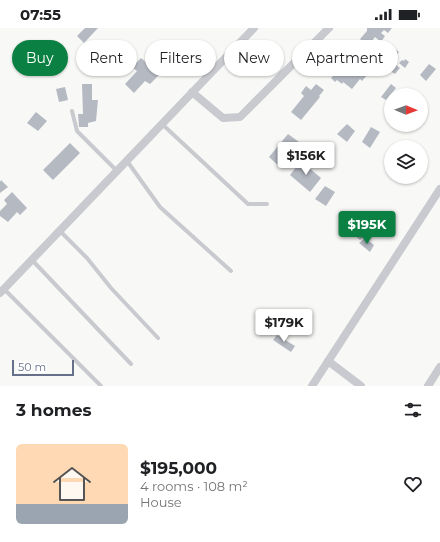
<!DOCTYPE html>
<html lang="en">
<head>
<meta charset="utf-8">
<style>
  :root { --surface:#fff; --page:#f2f2f2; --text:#202124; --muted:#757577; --accent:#0b8043 }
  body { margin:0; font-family:Montserrat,sans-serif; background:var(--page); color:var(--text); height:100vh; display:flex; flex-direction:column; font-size:15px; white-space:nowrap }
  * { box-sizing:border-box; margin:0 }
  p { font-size:13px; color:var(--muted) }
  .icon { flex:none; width:22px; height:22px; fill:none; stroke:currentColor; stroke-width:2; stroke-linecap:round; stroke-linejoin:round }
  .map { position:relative; height:358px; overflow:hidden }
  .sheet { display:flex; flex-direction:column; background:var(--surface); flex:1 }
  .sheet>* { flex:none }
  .banner { position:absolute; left:12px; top:12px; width:416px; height:36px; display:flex; gap:8px }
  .needle { width:26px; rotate:91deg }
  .tools { position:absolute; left:384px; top:60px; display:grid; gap:8px }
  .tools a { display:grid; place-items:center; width:44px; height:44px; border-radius:50%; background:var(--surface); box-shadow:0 1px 3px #0004; font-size:20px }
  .scale { position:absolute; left:12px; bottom:10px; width:62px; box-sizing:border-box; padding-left:4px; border:2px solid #667089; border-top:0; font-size:11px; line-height:14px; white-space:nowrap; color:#667089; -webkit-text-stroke:3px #fff; paint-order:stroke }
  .price { position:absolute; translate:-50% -34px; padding:0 9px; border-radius:4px; background:#fff; color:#222; font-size:13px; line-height:26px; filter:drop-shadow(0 1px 2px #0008) }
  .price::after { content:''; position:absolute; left:50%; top:24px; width:12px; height:9px; margin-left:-6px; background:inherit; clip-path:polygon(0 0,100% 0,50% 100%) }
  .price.active { background:var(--accent); color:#fff }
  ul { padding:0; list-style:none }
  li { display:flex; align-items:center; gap:12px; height:100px; padding:0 16px }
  li span { display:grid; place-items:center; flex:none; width:112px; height:80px; border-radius:6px; color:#555 }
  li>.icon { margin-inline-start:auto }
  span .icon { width:48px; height:48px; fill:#fffc; stroke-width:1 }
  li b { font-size:17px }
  h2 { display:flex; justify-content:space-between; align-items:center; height:48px; padding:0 16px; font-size:17px }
  .chip { padding:0 14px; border-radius:18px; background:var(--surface); box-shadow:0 1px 3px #0004; font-size:14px; line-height:36px }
  .chip.active { background:var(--accent); color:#fff }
  .status { display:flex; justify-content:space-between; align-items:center; height:28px; padding:0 20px; background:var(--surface); direction:ltr }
  .status svg { height:11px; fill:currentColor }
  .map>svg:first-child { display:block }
  .building { fill:#b5b9c2 }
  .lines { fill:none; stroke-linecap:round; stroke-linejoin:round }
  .service { stroke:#c8cacf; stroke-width:4 }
  .minor { stroke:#c8cacf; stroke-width:8 }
</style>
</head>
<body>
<div class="status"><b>07:55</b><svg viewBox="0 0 49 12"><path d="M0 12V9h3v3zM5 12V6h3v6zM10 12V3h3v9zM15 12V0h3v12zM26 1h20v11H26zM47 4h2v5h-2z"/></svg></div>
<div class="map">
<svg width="440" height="358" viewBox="0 0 440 358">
  <rect width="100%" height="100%" fill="#f8f9f6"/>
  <path class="building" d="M85,0H98L84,15L77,8Z
    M367,0H392L388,5L384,2L381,5L385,8L381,14L375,9L368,18L360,11L367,3Z
    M391,18L399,24L390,36L377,27L383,19L388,23Z
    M353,24L358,29L356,32L360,35L358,37L368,46L362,53L360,51L352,61L343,54L342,56L337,52L335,54L331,50L335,46L330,42L336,34L341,38Z
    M141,30L148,36L154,31L163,39L158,45L159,47L150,56L145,53L134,65L125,56L137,43L132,39Z
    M405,31L409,34L405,40L399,35L402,32L404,33Z
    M395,36L400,40L395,46L390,43Z
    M429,36L436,41L426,53L420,47Z
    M82,56H92V72H98L96,93L88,95V99H79L78,86H83Z
    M316,56L324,62L319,68L320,69L301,92L291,84L304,68L301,65L306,58L311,62Z
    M391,56L396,60L386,72L381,69Z
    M65,59L68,72L59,74L56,61Z
    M391,77V91L386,86Z
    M36,84L47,93L38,103L27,95Z
    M347,96L355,103L347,114L337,106Z
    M371,99L380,104L370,120L362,114Z
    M288,106L299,114L283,133L286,135L281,140L269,129Z
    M70,115L80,125L53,152L43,142Z
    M301,133L321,150L310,164L290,147Z
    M1,152L8,159L0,165V154Z
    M325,158L335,164L326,178L315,171Z
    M12,164L27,180L20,187L17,184L8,194L0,188V183L7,176L4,172Z
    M354,196L367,207L360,212L349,203Z
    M365,210L374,217L370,224L359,215Z
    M277,307L295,318L291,324L273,312Z"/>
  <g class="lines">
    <path class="service" d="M72,83L77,103L117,143
      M162,96L248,176H267
      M127,133L160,179L231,243
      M60,203L87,230L111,260L158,310
      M32,232L131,336
      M4,261L101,358"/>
    <path class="minor" d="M192,64L223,90L240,89L329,0
      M0,265L254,0
      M328,333L361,358
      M312,358L440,161
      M428,358L440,339"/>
  </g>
</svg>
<div class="tools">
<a><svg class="needle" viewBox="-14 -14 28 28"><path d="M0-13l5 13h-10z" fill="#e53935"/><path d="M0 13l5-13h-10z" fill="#757577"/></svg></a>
<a><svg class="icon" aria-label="layers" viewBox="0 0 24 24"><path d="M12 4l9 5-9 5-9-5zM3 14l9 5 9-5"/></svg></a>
</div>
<div class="scale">50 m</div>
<b class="price" style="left:306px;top:148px">$156K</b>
<b class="price active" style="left:367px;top:217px">$195K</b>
<b class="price" style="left:284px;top:315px">$179K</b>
<div class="banner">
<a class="chip active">Buy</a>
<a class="chip">Rent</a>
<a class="chip">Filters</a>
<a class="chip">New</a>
<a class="chip">Apartment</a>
</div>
</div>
<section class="sheet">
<h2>3 homes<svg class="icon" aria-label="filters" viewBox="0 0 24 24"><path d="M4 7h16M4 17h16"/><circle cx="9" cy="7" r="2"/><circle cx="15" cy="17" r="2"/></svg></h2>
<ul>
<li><span style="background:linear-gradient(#ffd9b3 75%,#9aa5b1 0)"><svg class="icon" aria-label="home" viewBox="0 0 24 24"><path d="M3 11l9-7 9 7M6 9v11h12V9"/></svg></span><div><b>$195,000</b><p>4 rooms · 108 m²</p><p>House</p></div><svg class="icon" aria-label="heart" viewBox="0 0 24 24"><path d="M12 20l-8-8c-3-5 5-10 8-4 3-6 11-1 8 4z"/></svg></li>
</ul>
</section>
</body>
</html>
